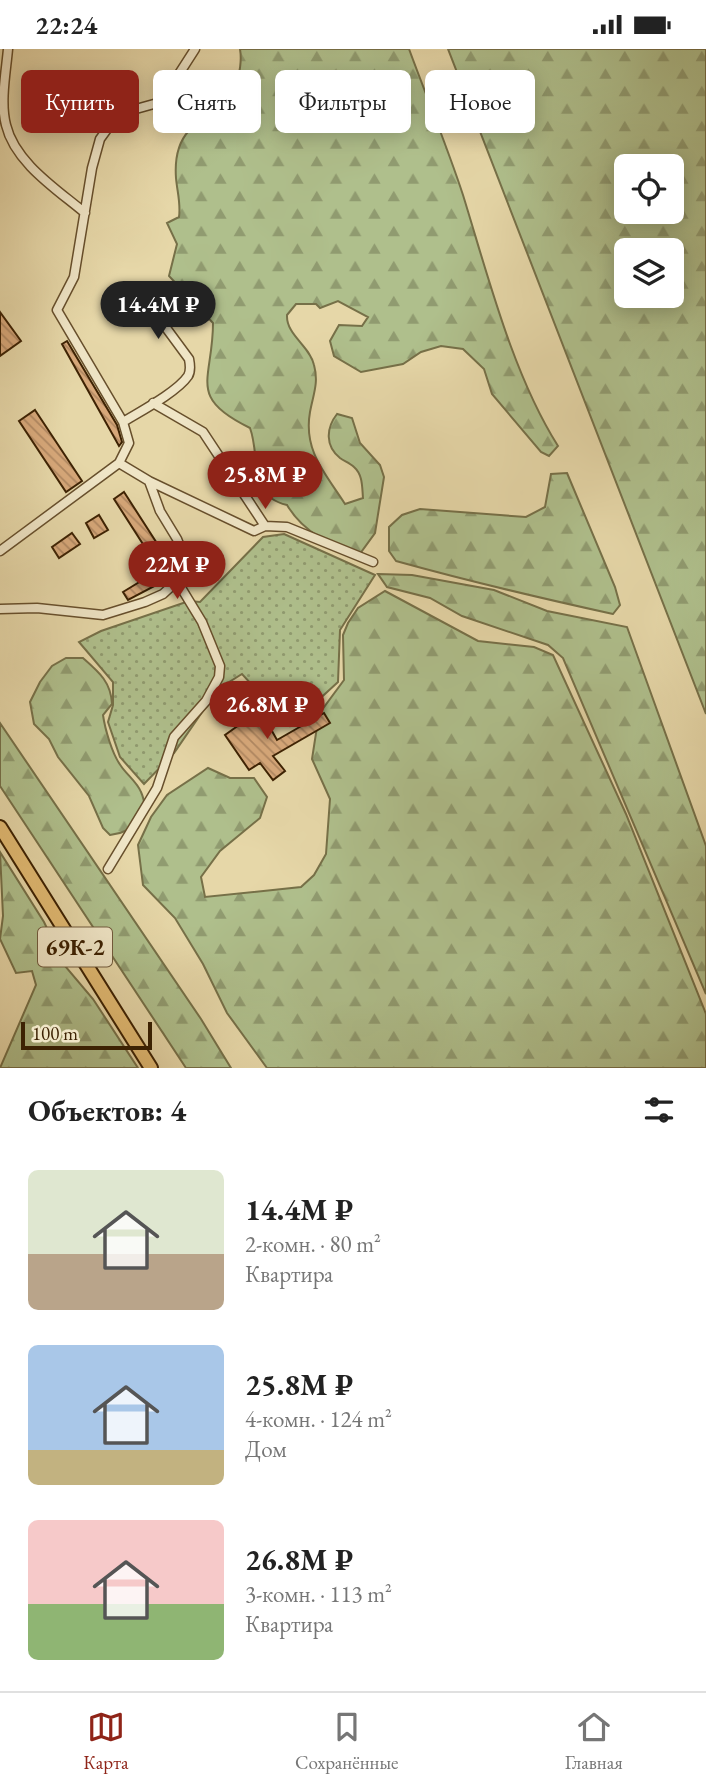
<!DOCTYPE html>
<html lang="ru">
<head>
<meta charset="utf-8">
<style>
  :root { --surface:#fff; --page:#f6f6f6; --text:#222; --muted:#767676; --line:#e0e0e0; --accent:#8f2418 }
  body { margin:0; font-family:"EB Garamond",serif; background:var(--page); color:var(--text); height:100vh; display:flex; flex-direction:column; font-size:26px; white-space:nowrap }
  * { box-sizing:border-box; margin:0 }
  p { font-size:23px; color:var(--muted) }
  .icon { flex:none; width:38px; height:38px; fill:none; stroke:currentColor; stroke-width:2; stroke-linecap:round; stroke-linejoin:round }
  .map { position:relative; height:1019px; overflow:hidden }
  .details { display:flex; flex-direction:column; background:var(--surface); flex:1 }
  .details>* { flex:none }
  .banner { position:absolute; left:21px; top:21px; width:665px; height:63px; display:flex; gap:14px }
  .tools { position:absolute; left:614px; top:105px; display:grid; gap:14px }
  .tools a { display:grid; place-items:center; width:70px; height:70px; border-radius:10px; background:var(--surface); box-shadow:0 4px 18px #0003; font-size:35px }
  .scale { position:absolute; left:21px; bottom:18px; width:131px; box-sizing:border-box; padding-left:7px; border:4px solid #3d2203; border-top:0; font-size:19px; line-height:24px; white-space:nowrap; color:#3d2203; -webkit-text-stroke:5px #efe5c6; paint-order:stroke }
  .price { position:absolute; translate:-50% -60px; padding:0 16px; border-radius:24px; background:var(--accent); color:#fff; font-size:23px; line-height:46px; filter:drop-shadow(0 2px 4px #0008) }
  .price::after { content:''; position:absolute; left:50%; top:42px; width:21px; height:16px; margin-left:-10px; background:inherit; clip-path:polygon(0 0,100% 0,50% 100%) }
  .price.current { background:#222; color:#fff }
  ul { padding:0; list-style:none }
  li { display:flex; align-items:center; gap:21px; height:175px; padding:0 28px }
  li span { display:grid; place-items:center; flex:none; width:196px; height:140px; border-radius:10px; color:#555 }
  li>.icon { margin-inline-start:auto }
  span .icon { width:84px; height:84px; fill:#fffc; stroke-width:1 }
  li b { font-size:30px }
  h2 { display:flex; justify-content:space-between; align-items:center; height:84px; padding:0 28px; font-size:30px }
  .pill { padding:0 24px; border-radius:10px; background:var(--surface); box-shadow:0 4px 18px #0003; font-size:24px; line-height:63px }
  .pill.current { background:var(--accent); color:#fff }
  .status { display:flex; justify-content:space-between; align-items:center; height:49px; padding:0 35px; background:var(--surface); direction:ltr }
  .status svg { height:19px; fill:currentColor }
  .menu { display:flex; justify-content:space-around; align-items:center; height:98px; border-top:2px solid var(--line); background:var(--surface); font-size:19px; color:var(--muted) }
  .menu a { display:grid; justify-items:center; gap:4px }
  .menu .current { color:var(--accent) }
  .map>svg:first-child { display:block }
  .forest { fill:url(#forest-firs); stroke:#767048; stroke-width:2; fill-rule:evenodd }
  .garden { fill:url(#garden-dots); stroke:#767048; stroke-width:2 }
  .building { fill:url(#building-back-hatch); stroke:#3d2203; stroke-width:2 }
  .lines { fill:none; stroke-linecap:round; stroke-linejoin:round }
  .minor-casing { stroke:#674f2c; stroke-width:11 }
  .primary-casing { stroke:#3d2203; stroke-width:16 }
  .minor { stroke:#efe5c6; stroke-width:8 }
  .primary { stroke:#e3bc74; stroke-width:12 }
  .labels { text-anchor:middle; dominant-baseline:central; stroke-width:5; stroke-linejoin:round; paint-order:stroke }
  .shield { fill:#efe5c6; stroke:#725c3e; stroke-width:2 }
  .shield-label { font-size:23px; font-weight:bold; fill:#3d2203 }
</style>
</head>
<body>
<div class="status"><b>22:24</b><svg viewBox="0 0 49 12"><path d="M0 12V9h3v3zM5 12V6h3v6zM10 12V3h3v9zM15 12V0h3v12zM26 1h20v11H26zM47 4h2v5h-2z"/></svg></div>
<div class="map">
<svg width="706" height="1019" viewBox="0 0 706 1019">
  <defs>
    <pattern id="forest-firs" width="22" height="20" patternUnits="userSpaceOnUse" patternTransform="scale(1.75)"><rect width="22" height="20" fill="#afbf8c"/><path d="M5 1l3.5 6h-7zM16 11l3.5 6h-7z" fill="#909b70"/></pattern>
    <pattern id="garden-dots" width="8" height="8" patternUnits="userSpaceOnUse" patternTransform="scale(1.75)"><rect width="8" height="8" fill="#afbf8c"/><path d="M2 2h.1M6 6h.1" fill="none" stroke="#909b70" stroke-width="1.8" stroke-linecap="round"/></pattern>
    <pattern id="building-back-hatch" width="6" height="6" patternUnits="userSpaceOnUse" patternTransform="scale(1.75)"><rect width="6" height="6" fill="#d7a87a"/><path d="M-1 5l2 2M0 0l6 6M5-1l2 2" fill="none" stroke="#b08862"/></pattern>
  </defs>
  <rect width="100%" height="100%" fill="#e6d7a8"/>
  <filter id="stains"><feTurbulence type="fractalNoise" baseFrequency=".00286" numOctaves="4"/><feColorMatrix values="0 0 0 0 .2 0 0 0 0 .09 0 0 0 0 .02 0 0 0 .5 -.17"/></filter>
  <radialGradient id="worn" r=".72"><stop offset=".6" stop-color="#630" stop-opacity="0"/><stop offset="1" stop-color="#630" stop-opacity=".3"/></radialGradient>
  <path class="forest" d="M240,0H409C427,49 447,97 463,146C488,227 513,326 558,397L549,407L541,403L492,345L484,320L463,300L441,297L421,303L403,315L361,323L334,307L330,292L339,276L362,277L368,268L338,252L320,259L316,255H296L287,266C286,286 310,297 314,316C319,334 313,346 310,363C303,402 326,425 345,455L363,449C362,438 363,426 354,418C350,414 344,412 340,409C325,397 326,379 337,365L352,369L360,394L380,416L384,428L375,484L359,506C330,496 303,483 287,456C247,447 261,409 250,379C186,348 213,331 213,274L169,227L177,195L167,174L179,168C181,154 177,142 176,129C173,88 194,65 234,66C230,43 244,24 240,0Z
    M448,0H706V665ZM626,117H672V163H626ZM626,201H672V247H626Z
    M567,424L615,538L620,556L613,565C540,549 468,532 396,512L389,502V478L402,466L420,460L526,468L545,458L551,425Z
    M378,525L412,526L494,541L547,562L627,578L706,797V945L563,609L548,596L462,567L430,549L387,538Z
    M385,542L478,592L534,598L553,606L626,765L706,965V1019H267L227,964L203,915L175,869L143,836L138,796L151,768L167,746L208,719L230,729H254L267,748L260,769L220,802L201,828L205,848L301,838L314,826L326,805L330,750L312,710L319,665L344,631L343,586L348,574L358,559Z
    M66,609H83C99,623 111,633 112,655L103,666C105,680 112,705 121,717C127,726 137,733 141,743C152,768 134,783 110,786L103,779L89,747L58,708L49,690L34,675L30,653L40,633L52,617Z
    M0,674L201,970L231,1019H186L0,737Z
    M0,803L44,873L65,917L93,950L138,1019H0L36,936L32,922L16,924L0,890L3,867Z"/>
  <path class="garden" d="M284,485L375,526L340,581L338,633L290,677L242,625L218,640L174,704L144,735L120,708L108,673L113,656V633L79,593L101,582L189,552L200,553L263,488Z"/>
  <path class="building" d="M0,263L21,292L0,307Z
    M67,292L117,376L122,393L119,397L62,295Z
    M35,361L82,432L66,443L19,372Z
    M124,443L169,513L159,520L114,450Z
    M99,466L108,481L94,489L86,474Z
    M72,484L80,495L59,509L52,498Z
    M159,521L166,531L128,551L123,543Z
    M259,659L277,691L324,664L330,674L273,707L285,722L273,731L260,714L249,721L225,686L246,671L244,667Z"/>
  <g class="lines">
    <defs>
      <path id="minor" d="M8,0C6,23 0,53 6,76C15,114 58,141 85,164
        M153,354L203,383L265,477
        M123,373C141,362 177,343 188,327C191,322 190,315 189,310L147,253
        M149,432L254,482L265,477L287,478L373,513
        M0,502L119,414L129,394L123,373L57,261L74,228L92,119L100,90L118,65L161,53L195,0
        M0,560L37,559L103,566L145,553L163,545L177,532L183,519V505L177,490L160,462L149,432L119,414
        M108,820L157,739L174,688L206,652L219,628L220,617L202,573L177,532"/>
      <path id="primary" d="M0,778L151,1019"/>
    </defs>
    <use href="#minor" class="minor-casing"/>
    <use href="#primary" class="primary-casing"/>
    <use href="#minor" class="minor"/>
    <use href="#primary" class="primary"/>
  </g>
  <g class="labels">
    <rect class="shield" x="38" y="878.5" width="74" height="39" rx="5"/>
    <g class="shield-label">
      <text x="75" y="898">69К-2</text>
    </g>
  </g>
  <rect width="100%" height="100%" filter="url(#stains)"/>
  <rect width="100%" height="100%" fill="url(#worn)"/>
</svg>
<div class="tools">
<a><svg class="icon" aria-label="locate" viewBox="0 0 24 24"><circle cx="12" cy="12" r="6"/><path d="M12 2v4M12 18v4M2 12h4M18 12h4"/></svg></a>
<a><svg class="icon" aria-label="layers" viewBox="0 0 24 24"><path d="M12 4l9 5-9 5-9-5zM3 14l9 5 9-5"/></svg></a>
</div>
<div class="scale">100 m</div>
<b class="price current" style="left:158px;top:292px">14.4M ₽</b>
<b class="price" style="left:265px;top:462px">25.8M ₽</b>
<b class="price" style="left:177px;top:552px">22M ₽</b>
<b class="price" style="left:267px;top:692px">26.8M ₽</b>
<div class="banner">
<a class="pill current">Купить</a>
<a class="pill">Снять</a>
<a class="pill">Фильтры</a>
<a class="pill">Новое</a>
</div>
</div>
<section class="details">
<h2>Объектов: 4<svg class="icon" aria-label="filters" viewBox="0 0 24 24"><path d="M4 7h16M4 17h16"/><circle cx="9" cy="7" r="2"/><circle cx="15" cy="17" r="2"/></svg></h2>
<ul>
<li><span style="background:linear-gradient(#dfe7d0 60%,#b9a48a 0)"><svg class="icon" aria-label="home" viewBox="0 0 24 24"><path d="M3 11l9-7 9 7M6 9v11h12V9"/></svg></span><div><b>14.4M ₽</b><p>2-комн. · 80 m²</p><p>Квартира</p></div></li>
<li><span style="background:linear-gradient(#a9c7e8 75%,#c2b280 0)"><svg class="icon" aria-label="home" viewBox="0 0 24 24"><path d="M3 11l9-7 9 7M6 9v11h12V9"/></svg></span><div><b>25.8M ₽</b><p>4-комн. · 124 m²</p><p>Дом</p></div></li>
<li><span style="background:linear-gradient(#f6c9c9 60%,#8fb573 0)"><svg class="icon" aria-label="home" viewBox="0 0 24 24"><path d="M3 11l9-7 9 7M6 9v11h12V9"/></svg></span><div><b>26.8M ₽</b><p>3-комн. · 113 m²</p><p>Квартира</p></div></li>
</ul>
</section>
<nav class="menu">
<a class="current"><svg class="icon" aria-label="map" viewBox="0 0 24 24"><path d="M3 6l6-2 6 2 6-2v14l-6 2-6-2-6 2zM9 4v14M15 6v14"/></svg>Карта</a>
<a><svg class="icon" aria-label="saved" viewBox="0 0 24 24"><path d="M7 4h10v16l-5-4-5 4z"/></svg>Сохранённые</a>
<a><svg class="icon" aria-label="home" viewBox="0 0 24 24"><path d="M3 11l9-7 9 7M6 9v11h12V9"/></svg>Главная</a>
</nav>
</body>
</html>
